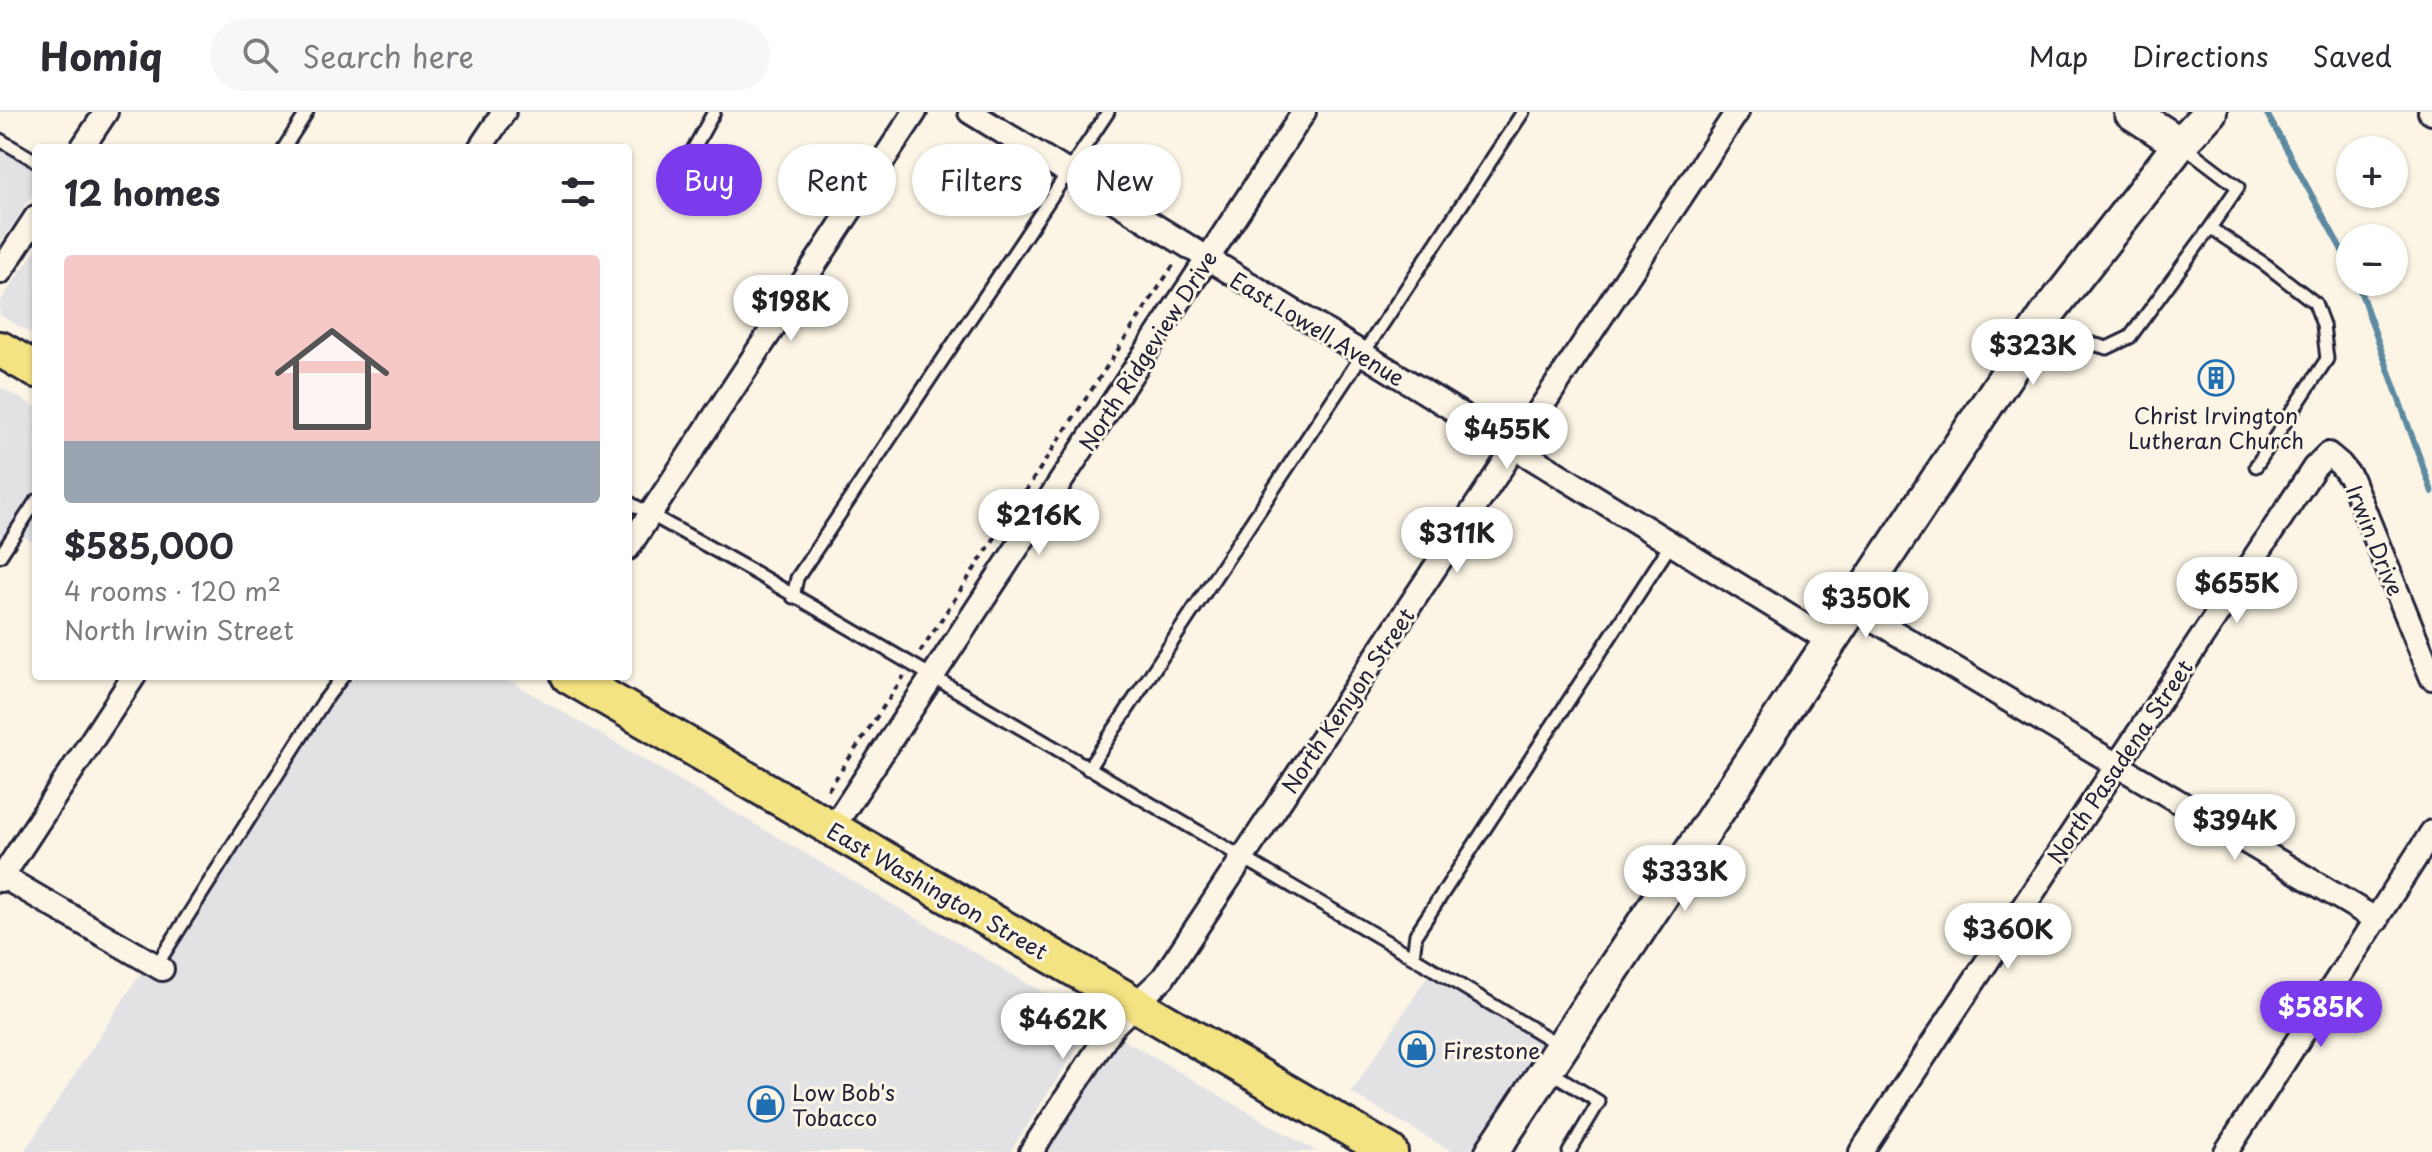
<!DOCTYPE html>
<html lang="en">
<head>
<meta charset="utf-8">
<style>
  :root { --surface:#fff; --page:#f7f7f7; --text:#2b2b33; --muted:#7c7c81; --line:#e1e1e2; --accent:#7c3aed }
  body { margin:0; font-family:"Playpen Sans",sans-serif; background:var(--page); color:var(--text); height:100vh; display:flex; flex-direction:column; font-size:30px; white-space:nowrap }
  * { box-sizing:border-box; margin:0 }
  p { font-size:26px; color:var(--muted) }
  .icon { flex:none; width:44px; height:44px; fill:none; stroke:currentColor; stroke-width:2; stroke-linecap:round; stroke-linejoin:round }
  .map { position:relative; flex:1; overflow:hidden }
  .drawer { position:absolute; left:32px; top:32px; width:600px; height:536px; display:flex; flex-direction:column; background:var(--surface); border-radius:8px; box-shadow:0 2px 6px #0004 }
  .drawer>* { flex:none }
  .banner { position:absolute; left:656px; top:32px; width:760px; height:72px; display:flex; gap:16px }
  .controls { position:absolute; left:2336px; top:24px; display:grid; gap:16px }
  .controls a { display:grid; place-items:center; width:72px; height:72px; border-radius:50%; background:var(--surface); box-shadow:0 2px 6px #0004; font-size:40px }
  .price { position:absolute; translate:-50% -68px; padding:0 18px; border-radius:28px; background:#fff; color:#222; font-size:26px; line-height:52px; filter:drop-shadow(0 2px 4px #0008) }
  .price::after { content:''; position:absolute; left:50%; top:48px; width:24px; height:18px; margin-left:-12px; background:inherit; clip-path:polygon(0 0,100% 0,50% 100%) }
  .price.active { background:var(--accent); color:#fff }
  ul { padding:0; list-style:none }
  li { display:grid; align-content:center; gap:16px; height:424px; padding:0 32px }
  li span { display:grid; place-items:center; height:248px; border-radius:8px; color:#555 }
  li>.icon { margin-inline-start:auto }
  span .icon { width:144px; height:144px; fill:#fffc; stroke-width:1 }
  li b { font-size:34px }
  h2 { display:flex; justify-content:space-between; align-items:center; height:96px; padding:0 32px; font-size:34px }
  .tag { padding:0 28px; border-radius:36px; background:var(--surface); box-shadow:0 2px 6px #0004; font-size:28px; line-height:72px }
  .tag.active { background:var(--accent); color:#fff }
  header { display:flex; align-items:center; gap:48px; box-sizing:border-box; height:112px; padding:0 40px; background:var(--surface); border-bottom:2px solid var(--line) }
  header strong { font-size:38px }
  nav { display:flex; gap:44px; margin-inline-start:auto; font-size:28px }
  .search { width:560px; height:72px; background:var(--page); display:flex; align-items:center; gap:20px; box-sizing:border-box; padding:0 28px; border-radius:44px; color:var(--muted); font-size:30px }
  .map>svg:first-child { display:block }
  .built { fill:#e2e2e5 }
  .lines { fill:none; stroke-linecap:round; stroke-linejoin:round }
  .stream { stroke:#5d8aa0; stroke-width:6 }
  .lane-casing { stroke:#22223b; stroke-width:17 }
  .street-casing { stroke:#22223b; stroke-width:28 }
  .secondary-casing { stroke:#22223b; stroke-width:38 }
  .primary-casing { stroke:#22223b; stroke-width:40 }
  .path { stroke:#22223b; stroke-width:4; stroke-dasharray:6 6; stroke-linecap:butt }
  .lane { stroke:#fcf5e5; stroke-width:11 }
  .street { stroke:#fcf5e5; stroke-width:22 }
  .secondary { stroke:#fcf5e5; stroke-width:32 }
  .primary { stroke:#f4e382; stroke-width:34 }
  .labels { text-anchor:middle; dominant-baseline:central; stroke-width:6; stroke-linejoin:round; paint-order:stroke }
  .street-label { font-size:22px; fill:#22223b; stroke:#fcf5e5 }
  .poi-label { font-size:22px; fill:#22223b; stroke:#fcf5e5; text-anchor:start }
</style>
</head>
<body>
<header>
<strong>Homiq</strong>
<div class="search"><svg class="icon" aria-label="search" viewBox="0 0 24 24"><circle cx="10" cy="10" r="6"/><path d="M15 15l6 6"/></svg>Search here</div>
<nav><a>Map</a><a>Directions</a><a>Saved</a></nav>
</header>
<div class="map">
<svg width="2432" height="1040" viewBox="0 0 2432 1040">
  <rect width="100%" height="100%" fill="#fcf5e5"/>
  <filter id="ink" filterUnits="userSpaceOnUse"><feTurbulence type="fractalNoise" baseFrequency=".0125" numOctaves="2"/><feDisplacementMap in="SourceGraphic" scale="16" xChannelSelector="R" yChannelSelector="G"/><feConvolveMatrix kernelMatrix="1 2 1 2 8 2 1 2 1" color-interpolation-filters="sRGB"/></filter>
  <g filter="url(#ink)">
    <path class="built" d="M0,28L36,49V77L0,132Z
      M36,137V224L0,203V190Z
      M0,275L36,295V432L16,420L0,444Z
      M343,564H501L1094,910L1010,1040H24L148,850L155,854Z
      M1433,856L1542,923L1540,934L1469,1040H1453L1351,981Z
      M1122,927L1202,973L1317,1040H1048Z"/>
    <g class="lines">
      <path class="stream" d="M2266,0L2350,153
        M2357,170L2432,380"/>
      <defs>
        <path id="lane" d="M0,28L36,49
          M2184,34L2238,75L2210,116L2266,153L2315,191L2323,213L2327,247L2256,354
          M284,36L307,0
          M684,54L714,0
          M2045,206L2082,229L2107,236L2130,225L2210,116
          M628,390L752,459L1413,845L1561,934
          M0,444L36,389
          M793,485L797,466L1108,0
          M1088,657L1523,0
          M1413,845L1416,822L1671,432
          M156,854L324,589L343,564
          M1551,960L1599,990L1569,1040"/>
        <path id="street" d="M970,0L1831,530
          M2430,0L2432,1
          M82,36L106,0
          M480,36L504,0
          M0,160L36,105
          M628,436L915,0
          M1854,496L2377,808
          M832,717L1304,0
          M0,763L162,857
          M0,768L134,564
          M1031,1040L1114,913L1163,866L1737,0
          M1861,1040L2314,356L2328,342L2340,352L2351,366L2432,566
          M2226,1040L2432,720"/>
        <path id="secondary" d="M2131,0L2180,32
          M1492,1040L2045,205L2180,32L2210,0"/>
        <path id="primary" d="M0,237L36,258
          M569,564L1390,1040"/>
      </defs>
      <use href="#lane" class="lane-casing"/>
      <use href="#street" class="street-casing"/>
      <use href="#secondary" class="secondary-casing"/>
      <use href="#primary" class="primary-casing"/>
      <path class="path" d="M920,540L1176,149
        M828,678L904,564"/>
      <use href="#lane" class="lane"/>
      <use href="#street" class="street"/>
      <use href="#secondary" class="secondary"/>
      <use href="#primary" class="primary"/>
    </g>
  </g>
  <defs>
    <symbol id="building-ring" viewBox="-11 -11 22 22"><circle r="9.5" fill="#fcf5e5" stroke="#1f6fb2" stroke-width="1.5"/><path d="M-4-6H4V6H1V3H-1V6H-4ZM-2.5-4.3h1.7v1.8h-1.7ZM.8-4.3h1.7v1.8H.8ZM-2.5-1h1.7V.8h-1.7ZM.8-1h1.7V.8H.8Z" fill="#1f6fb2"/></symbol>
    <symbol id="shop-ring" viewBox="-11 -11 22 22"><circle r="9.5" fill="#fcf5e5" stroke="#1f6fb2" stroke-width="1.5"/><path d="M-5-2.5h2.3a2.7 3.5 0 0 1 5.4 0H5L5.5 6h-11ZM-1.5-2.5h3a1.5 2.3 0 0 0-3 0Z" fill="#1f6fb2"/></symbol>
  </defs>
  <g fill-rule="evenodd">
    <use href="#building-ring" x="2196" y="246" width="40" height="40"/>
    <use href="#shop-ring" x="1397" y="917" width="40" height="40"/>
    <use href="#shop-ring" x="746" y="972" width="40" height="40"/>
  </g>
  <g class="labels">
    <g class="street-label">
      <text transform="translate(1318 216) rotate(31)">East Lowell Avenue</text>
      <text transform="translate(1147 238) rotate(-57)">North Ridgeview Drive</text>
      <text transform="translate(2376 428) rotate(68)">Irwin Drive</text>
      <text transform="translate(1347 588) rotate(-56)">North Kenyon Street</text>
      <text transform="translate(2119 649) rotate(-56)">North Pasadena Street</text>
      <text transform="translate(938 778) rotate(30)">East Washington Street</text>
    </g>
    <g class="poi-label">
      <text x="2216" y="302" text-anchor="middle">Christ Irvington<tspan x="2216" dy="25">Lutheran Church</tspan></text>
      <text x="1443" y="937">Firestone</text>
      <text x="792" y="979">Low Bob's<tspan x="792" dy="25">Tobacco</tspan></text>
    </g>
  </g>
</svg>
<div class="controls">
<a>+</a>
<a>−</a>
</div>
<b class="price" style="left:791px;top:231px">$198K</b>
<b class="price" style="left:2033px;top:275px">$323K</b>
<b class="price" style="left:1507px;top:359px">$455K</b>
<b class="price" style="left:1039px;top:445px">$216K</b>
<b class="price" style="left:1457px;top:463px">$311K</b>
<b class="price" style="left:2237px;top:513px">$655K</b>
<b class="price" style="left:1866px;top:528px">$350K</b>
<b class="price" style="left:2235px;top:750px">$394K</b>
<b class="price" style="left:1685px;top:801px">$333K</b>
<b class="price" style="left:2008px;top:859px">$360K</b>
<b class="price active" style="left:2321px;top:937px">$585K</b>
<b class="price" style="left:1063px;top:949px">$462K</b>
<div class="banner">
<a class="tag active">Buy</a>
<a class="tag">Rent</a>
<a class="tag">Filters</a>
<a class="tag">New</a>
</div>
<section class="drawer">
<h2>12 homes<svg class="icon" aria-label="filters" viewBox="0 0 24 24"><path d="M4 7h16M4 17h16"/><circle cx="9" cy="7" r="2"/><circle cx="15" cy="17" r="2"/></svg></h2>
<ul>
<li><span style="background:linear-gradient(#f6c9c9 75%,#9aa5b1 0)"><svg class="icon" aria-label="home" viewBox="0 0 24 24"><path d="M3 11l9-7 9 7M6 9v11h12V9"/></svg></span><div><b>$585,000</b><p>4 rooms · 120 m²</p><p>North Irwin Street</p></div></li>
</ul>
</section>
</div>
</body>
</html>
